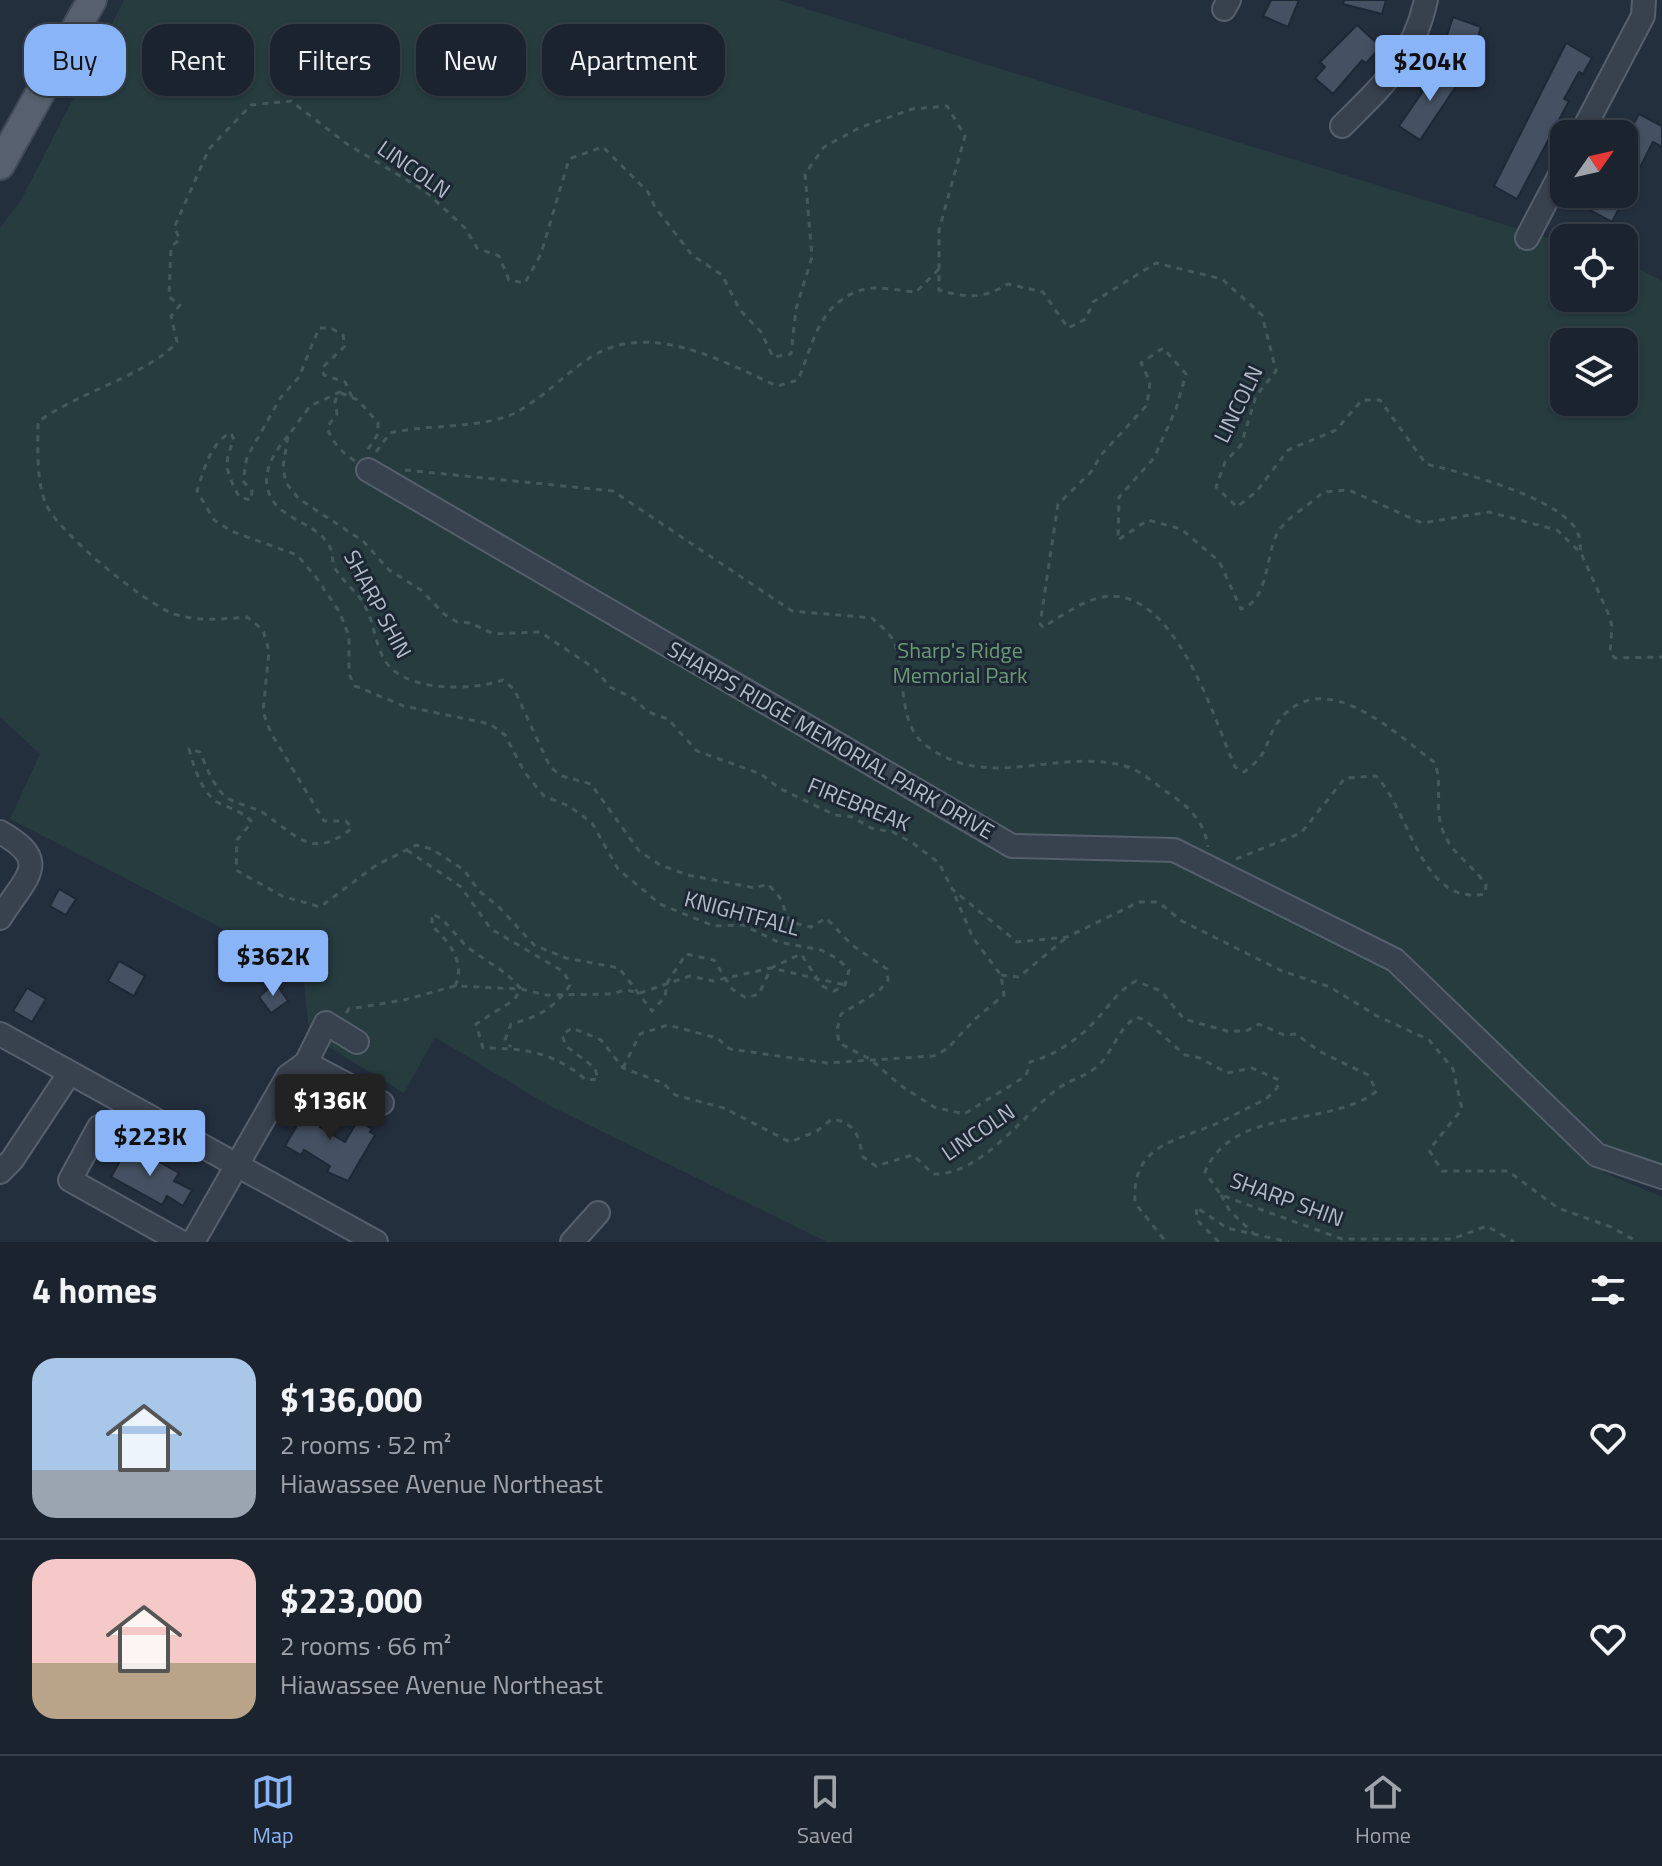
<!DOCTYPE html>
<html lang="en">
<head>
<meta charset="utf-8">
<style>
  :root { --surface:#1b232e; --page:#242b36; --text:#f1f3f6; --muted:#a0a4aa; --line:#39404a; --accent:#8ab4f8 }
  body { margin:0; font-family:"Titillium Web",sans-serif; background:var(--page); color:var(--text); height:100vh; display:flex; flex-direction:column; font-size:30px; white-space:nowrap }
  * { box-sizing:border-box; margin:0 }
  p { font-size:26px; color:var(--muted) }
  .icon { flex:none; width:44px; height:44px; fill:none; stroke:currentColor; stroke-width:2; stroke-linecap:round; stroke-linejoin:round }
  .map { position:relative; height:1242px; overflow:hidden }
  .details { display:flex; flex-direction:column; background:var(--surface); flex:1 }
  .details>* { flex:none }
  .hud { position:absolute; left:24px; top:24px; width:800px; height:72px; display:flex; gap:16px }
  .needle { width:52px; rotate:56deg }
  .tools { position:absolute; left:1550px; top:120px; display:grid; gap:16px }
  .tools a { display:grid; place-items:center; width:88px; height:88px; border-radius:16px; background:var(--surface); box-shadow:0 2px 6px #0004,0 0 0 2px var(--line); font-size:40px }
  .price { position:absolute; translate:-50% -68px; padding:0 18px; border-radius:8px; background:var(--accent); color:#111; font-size:26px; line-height:52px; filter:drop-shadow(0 2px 4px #0008) }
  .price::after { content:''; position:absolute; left:50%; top:48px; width:24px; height:18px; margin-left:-12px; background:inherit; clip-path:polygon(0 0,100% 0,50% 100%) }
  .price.current { background:#222; color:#fff }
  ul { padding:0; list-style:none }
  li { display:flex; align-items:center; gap:24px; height:200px; padding:0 32px }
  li+li { border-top:2px solid var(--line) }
  li span { display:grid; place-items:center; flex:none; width:224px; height:160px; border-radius:24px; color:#555 }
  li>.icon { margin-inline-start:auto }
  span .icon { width:96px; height:96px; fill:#fffc; stroke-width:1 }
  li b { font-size:34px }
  h2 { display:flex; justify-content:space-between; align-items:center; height:96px; padding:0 32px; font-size:34px }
  .tag { padding:0 28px; border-radius:24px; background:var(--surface); box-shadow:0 2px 6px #0004,0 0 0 2px var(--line); font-size:28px; line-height:72px }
  .tag.current { background:var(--accent); color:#111 }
  .tab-bar { display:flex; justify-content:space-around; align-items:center; height:112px; border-top:2px solid var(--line); background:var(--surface); font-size:22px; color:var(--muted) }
  .tab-bar a { display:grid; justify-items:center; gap:4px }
  .tab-bar .current { color:var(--accent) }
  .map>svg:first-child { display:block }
  .green { fill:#263c3f; fill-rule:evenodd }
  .building { fill:#455162; stroke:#1f2835; stroke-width:2 }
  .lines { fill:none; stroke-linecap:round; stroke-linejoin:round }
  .minor-casing { stroke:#565f6c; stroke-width:26 }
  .major-casing { stroke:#414a57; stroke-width:32 }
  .path { stroke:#44595c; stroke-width:3; stroke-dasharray:6 6; stroke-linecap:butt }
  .minor { stroke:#38414e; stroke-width:22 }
  .major { stroke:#56606e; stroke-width:28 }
  .labels { text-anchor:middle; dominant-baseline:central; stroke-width:6; stroke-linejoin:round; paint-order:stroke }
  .street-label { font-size:22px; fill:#b4bcc9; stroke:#1d2633 }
  .park-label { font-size:22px; fill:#6b9a76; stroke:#1d2633 }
</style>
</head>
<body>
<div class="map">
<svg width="1662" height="1242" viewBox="0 0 1662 1242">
  <rect width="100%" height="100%" fill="#242f3e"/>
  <path class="green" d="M124,0H778L1564,243V298H1624V261L1662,281V1168L1610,1159L1603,1172L1662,1197V1242H827L546,1104L435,1037L404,1093L309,1035L303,970L10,819L40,754L0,717V228L21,200ZM1564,342H1624V402H1564Z"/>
  <path class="building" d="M1271,0H1299L1288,27L1263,16Z
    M1344,0H1386L1382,14L1343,4Z
    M1453,17L1481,27L1470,60L1442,51Z
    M1357,25L1381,47L1366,63L1362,60L1333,94L1315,78L1325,67L1320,62Z
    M1566,43L1592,58L1583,74L1579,72L1564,99L1569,101L1517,199L1494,186Z
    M1441,65L1461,79L1420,140L1399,126Z
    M1639,114L1662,126V147L1653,142L1612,222L1586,208L1593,194H1624V141Z
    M59,889L76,899L66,915L50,906Z
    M119,961L145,976L134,996L108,981Z
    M275,982L288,1001L271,1013L259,997Z
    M27,988L46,999L32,1022L13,1011Z
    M312,1100L332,1107L320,1127L345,1142L358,1120L372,1129L370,1132L375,1135L348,1181L327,1172L330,1166L304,1150L301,1155L285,1146Z
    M129,1145L179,1173L174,1181L192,1190L183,1206L167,1196L162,1205L111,1177Z"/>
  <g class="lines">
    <defs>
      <path id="minor" d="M1224,9L1229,0
        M1342,126C1383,85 1413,59 1426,0
        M1581,134L1643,16L1644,0
        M1527,238L1564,167
        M368,470L1012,846L1174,850L1395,960L1597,1155L1662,1177
        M0,832C53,862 26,876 0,918
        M0,1034L376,1242
        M306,1063L382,1103
        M99,1127L70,1180L181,1242
        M0,1172L12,1160L69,1074
        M193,1242L288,1076L306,1063L326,1023L357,1042
        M572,1242L598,1213"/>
      <path id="major" d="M0,165L92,0"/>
    </defs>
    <use href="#minor" class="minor-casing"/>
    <use href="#major" class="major-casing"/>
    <path class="path" d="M341,393L358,400L378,423V434L367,451
      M352,397L345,382L324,375L322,368L345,346L343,335L331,328H319L299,377L281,397L247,457L243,481L252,491L251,500L239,497C227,472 222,465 234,440L231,433C211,441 203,472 197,491L214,520L231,531L297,555L315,576L339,611L349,636V674L355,686L404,706L490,724L505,735L525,773L544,796L569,806L592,823L618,869L660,904L714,926L743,925L778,942L821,950L838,959L849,970L845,985L834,991L822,986L801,954L771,968L759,994L746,998L732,989L714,960L686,954L667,983L665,997L652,1011L619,968L566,958L534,945L498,906L479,891L464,870L432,849L416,845L375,866L320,907L282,896L236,870L237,840L252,822C241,810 230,809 217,802C202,793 193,765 189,749L200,752C206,766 213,786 225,796C236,805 253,806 265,814C298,837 313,860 352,828L346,821H324L271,733L263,712L269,651L263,630L247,617C223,619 198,622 174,614C144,603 56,531 45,502C36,477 38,448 38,422C76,393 148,375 177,342L171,316L180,305L169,297L171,247L180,239L174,228L209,149L251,105L291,101L347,144L425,191L465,228L477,248L499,256L509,280L525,283L541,254L569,159L603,147L648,192L655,207L692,255L722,275L740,310L761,332L773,357L791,354L796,309L812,257L805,174L824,147L859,128L912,109L947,106L965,136L939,230V290C967,298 983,299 1008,284L1043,292L1068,328L1086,319L1093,302L1156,263L1222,279L1262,315L1276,371L1256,396L1241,445L1225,462L1216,487L1237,507L1257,491L1288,450L1336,430L1362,400H1380L1426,464C1464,473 1554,496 1576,529C1580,535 1580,546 1581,553
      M288,436C277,448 264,468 267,485C272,521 316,519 330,547C333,554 332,564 336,570C345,584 359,593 366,608C376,627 375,653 392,669C417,692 474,690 503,680L514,689L550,767L562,776L591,784L639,851L660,865L688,875L755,888L768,884L780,898L790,922L811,927L826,918L852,945L887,969L888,980L879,991L841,1014L837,1030L839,1043L870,1059L900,1085L934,1107L964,1114L1026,1076L1030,1062C1053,1056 1079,1039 1095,1021C1109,1007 1118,990 1136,981L1161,991L1184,1019L1227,1031H1246L1259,1024L1284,1035L1296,1034L1319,1051L1368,1075L1377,1091C1328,1129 1233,1105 1205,1172L1221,1195L1342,1239H1452L1487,1226L1514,1242
      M376,452L390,433C427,424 485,429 517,412C544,397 566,373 591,357C650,320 722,361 777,386L798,380C814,342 819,301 865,289C880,286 901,291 916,292L940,268
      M355,461C342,452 332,443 327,427L337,414L335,401L340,392L310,406L288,436L283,467L286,483L299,499L363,541L389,570L421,590L444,614L457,622L470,623L494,634L540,632L594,668L610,687L633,698L648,712L668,719L697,751L761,774L779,788L835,815L853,817L871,828L893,832L914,844L939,863L952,889L1017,942L1067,937L1139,902H1158L1182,921L1282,971L1330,987L1377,1016L1429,1040L1453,1069L1462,1109L1429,1150L1442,1171H1508L1558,1208L1611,1227L1638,1242
      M405,470L613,491L792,611L872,618C878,624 889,632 893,640C907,669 896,721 924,744C988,794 1055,747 1125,766C1141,770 1157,786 1171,795C1191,808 1205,824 1208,847
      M407,850L461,887L491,929L564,972L570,985C554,1009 537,1017 511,1024L505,1040L511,1047
      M1236,859L1301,833L1345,778L1376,776C1411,812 1420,906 1485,894L1486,885C1470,861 1449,854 1441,825C1435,805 1443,780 1434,762C1395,733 1326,666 1281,718C1263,740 1273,751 1244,772L1235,767C1213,717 1173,579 1098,598C1079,603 1060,617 1043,627L1040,624L1058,504L1091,472L1101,455L1147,405L1150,382L1141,363L1163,348L1186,374L1176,409L1154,458L1119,497L1118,540L1148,520L1181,529L1219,561L1241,609C1267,602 1266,560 1275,538C1283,518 1307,508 1323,492L1349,490L1422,523L1489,512L1557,530L1581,553L1608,613L1612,626L1610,653L1615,658L1662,657
      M1001,975L1019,977L1067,937
      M455,986C466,963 449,941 432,926V914C447,919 457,939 470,949C491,965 502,967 521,989L514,1000L476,1024L483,1048C524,1048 554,1052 586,1080L598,1079L595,1068L566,1046L562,1035L572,1028L601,1040L623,1068L663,1083L675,1095L724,1108L790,1142L817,1131L832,1119C856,1123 858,1135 863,1157L876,1166L913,1155L933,1174C980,1176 1022,1116 1056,1090C1070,1079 1086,1077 1099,1065C1114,1050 1117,1030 1136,1017L1145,1020L1185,1055L1200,1058L1227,1073L1252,1068L1279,1080L1277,1088L1266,1099C1245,1109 1225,1121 1203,1129C1163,1144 1132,1152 1135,1203L1166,1242
      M346,1013L349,1009L404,1000L455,986L521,989L546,995L611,994L625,990L640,993L690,976L713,981L771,968L845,985
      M623,1068L640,1034L668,1025L717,1038L730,1049L827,1063L933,1056L947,1049L975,1019L1004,995L1001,975L973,938L953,891
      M1221,1195L1230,1211L1254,1234
      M1219,1242L1197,1220L1196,1207L1227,1228L1289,1242"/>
    <use href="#minor" class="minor"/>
    <use href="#major" class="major"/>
  </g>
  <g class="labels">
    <g class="street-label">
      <text transform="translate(414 169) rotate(35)">LINCOLN</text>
      <text transform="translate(1238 404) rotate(-64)">LINCOLN</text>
      <text transform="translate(378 604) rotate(62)">SHARP SHIN</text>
      <text transform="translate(831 740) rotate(30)">SHARPS RIDGE MEMORIAL PARK DRIVE</text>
      <text transform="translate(859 804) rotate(22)">FIREBREAK</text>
      <text transform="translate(742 913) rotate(15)">KNIGHTFALL</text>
      <text transform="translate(978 1132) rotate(-34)">LINCOLN</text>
      <text transform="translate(1287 1199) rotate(20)">SHARP SHIN</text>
    </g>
    <g class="park-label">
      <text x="960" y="650">Sharp's Ridge<tspan x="960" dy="25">Memorial Park</tspan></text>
    </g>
  </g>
</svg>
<div class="tools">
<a><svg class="needle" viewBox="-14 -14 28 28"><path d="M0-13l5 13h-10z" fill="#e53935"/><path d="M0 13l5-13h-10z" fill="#a0a4aa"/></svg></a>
<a><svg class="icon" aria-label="locate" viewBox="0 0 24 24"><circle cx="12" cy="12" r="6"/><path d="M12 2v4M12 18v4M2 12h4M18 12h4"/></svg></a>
<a><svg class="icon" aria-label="layers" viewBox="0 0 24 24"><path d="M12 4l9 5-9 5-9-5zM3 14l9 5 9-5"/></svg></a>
</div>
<b class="price" style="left:1430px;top:103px">$204K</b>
<b class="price" style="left:273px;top:998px">$362K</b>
<b class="price current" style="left:330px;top:1142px">$136K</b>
<b class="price" style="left:150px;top:1178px">$223K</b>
<div class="hud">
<a class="tag current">Buy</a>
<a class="tag">Rent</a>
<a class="tag">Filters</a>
<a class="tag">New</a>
<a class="tag">Apartment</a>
</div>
</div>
<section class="details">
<h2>4 homes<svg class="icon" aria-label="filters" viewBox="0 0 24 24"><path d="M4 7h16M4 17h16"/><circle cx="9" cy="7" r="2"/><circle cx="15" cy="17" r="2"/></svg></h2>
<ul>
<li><span style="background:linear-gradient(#a9c7e8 70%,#9aa5b1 0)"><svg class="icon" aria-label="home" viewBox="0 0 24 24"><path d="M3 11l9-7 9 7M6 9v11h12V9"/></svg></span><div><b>$136,000</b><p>2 rooms · 52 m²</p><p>Hiawassee Avenue Northeast</p></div><svg class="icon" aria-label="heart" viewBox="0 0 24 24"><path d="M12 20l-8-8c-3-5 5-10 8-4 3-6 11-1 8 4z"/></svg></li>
<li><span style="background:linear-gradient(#f6c9c9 65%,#b9a48a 0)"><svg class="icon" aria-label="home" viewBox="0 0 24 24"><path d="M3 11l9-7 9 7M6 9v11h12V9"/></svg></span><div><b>$223,000</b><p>2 rooms · 66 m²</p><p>Hiawassee Avenue Northeast</p></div><svg class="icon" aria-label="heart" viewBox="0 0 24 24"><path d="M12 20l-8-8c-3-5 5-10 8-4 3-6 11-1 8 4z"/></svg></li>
</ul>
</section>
<nav class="tab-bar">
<a class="current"><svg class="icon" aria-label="map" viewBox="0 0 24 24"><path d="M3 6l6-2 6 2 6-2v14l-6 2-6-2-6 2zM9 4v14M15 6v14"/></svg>Map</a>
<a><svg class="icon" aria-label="saved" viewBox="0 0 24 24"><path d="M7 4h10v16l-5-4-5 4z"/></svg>Saved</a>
<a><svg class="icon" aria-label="home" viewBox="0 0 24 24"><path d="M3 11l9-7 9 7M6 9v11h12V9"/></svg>Home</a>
</nav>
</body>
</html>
